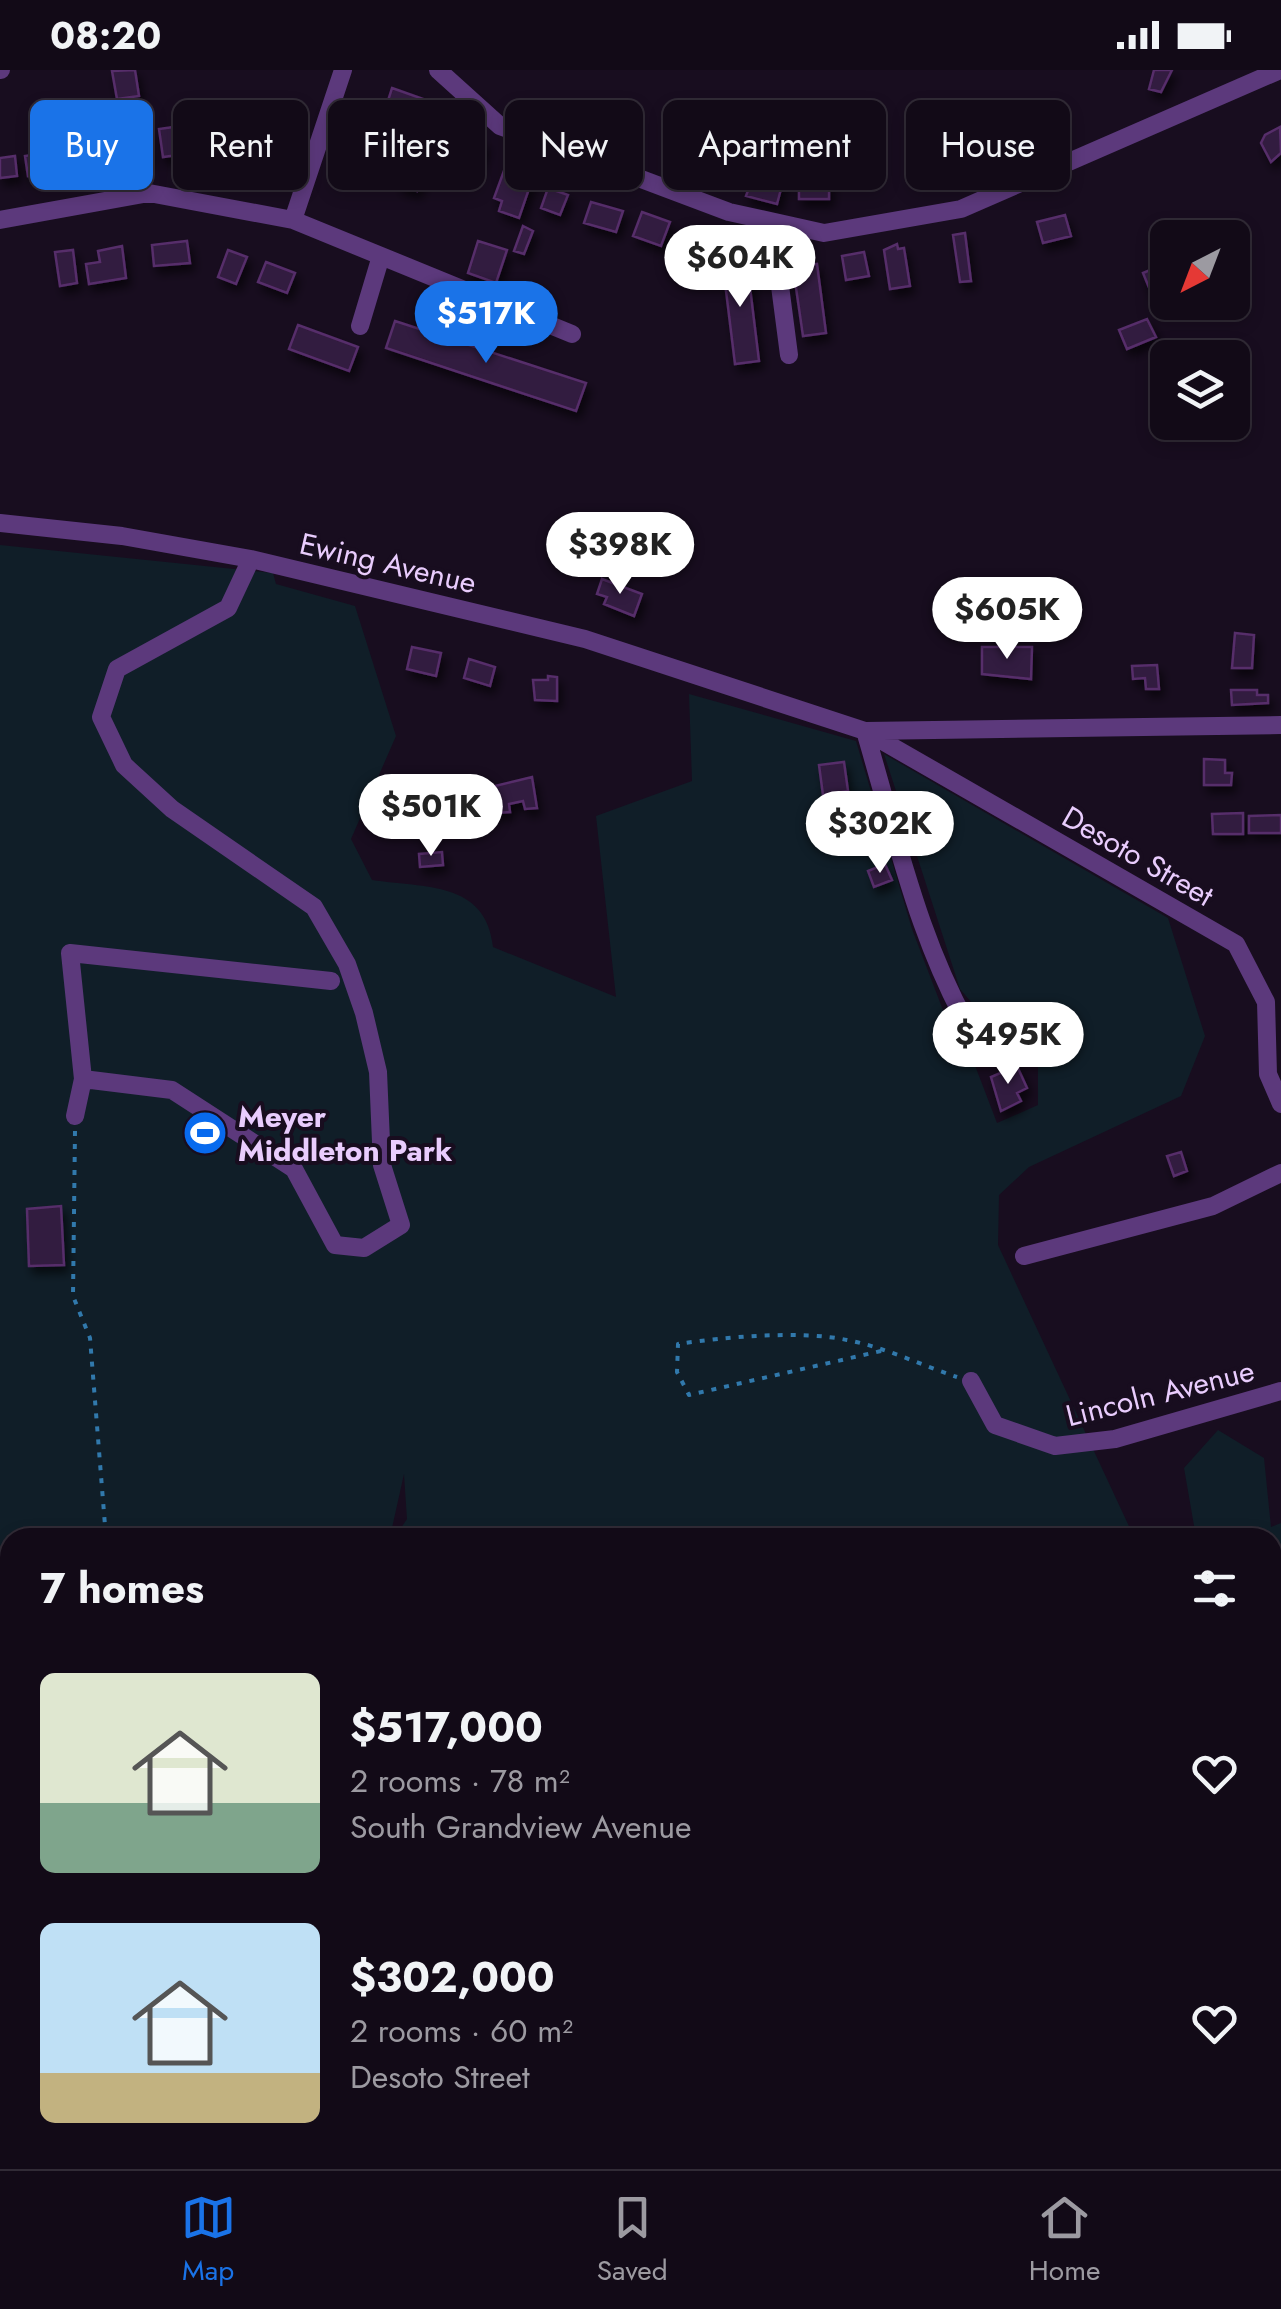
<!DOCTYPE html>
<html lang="en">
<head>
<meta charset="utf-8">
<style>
  :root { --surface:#120a17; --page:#1f1824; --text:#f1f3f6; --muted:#9c9aa1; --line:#312b36; --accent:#1a73e8 }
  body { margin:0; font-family:Jost,sans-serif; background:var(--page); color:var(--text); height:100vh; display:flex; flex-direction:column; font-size:38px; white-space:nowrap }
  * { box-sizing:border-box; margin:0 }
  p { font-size:32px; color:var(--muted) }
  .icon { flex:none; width:55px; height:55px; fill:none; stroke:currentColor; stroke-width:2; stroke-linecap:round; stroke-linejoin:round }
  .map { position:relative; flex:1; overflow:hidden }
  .side { position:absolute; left:0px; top:1458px; width:1282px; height:642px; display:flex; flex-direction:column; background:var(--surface); border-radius:30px 30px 0 0; box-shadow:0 5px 15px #0003,0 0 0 2px var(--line) }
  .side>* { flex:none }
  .guide { position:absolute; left:30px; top:30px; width:1222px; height:90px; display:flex; gap:20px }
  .needle { width:65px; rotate:222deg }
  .fabs { position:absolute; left:1150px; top:150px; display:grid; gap:20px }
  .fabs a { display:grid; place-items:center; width:100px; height:100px; border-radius:15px; background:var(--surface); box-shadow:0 5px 15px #0003,0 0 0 2px var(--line); font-size:50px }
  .price { position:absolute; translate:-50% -85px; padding:0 22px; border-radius:35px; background:#fff; color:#222; font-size:32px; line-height:65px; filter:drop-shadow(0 2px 5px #0008) }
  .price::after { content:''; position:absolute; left:50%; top:60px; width:30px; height:22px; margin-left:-15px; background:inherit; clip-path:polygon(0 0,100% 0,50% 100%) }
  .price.on { background:var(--accent); color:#fff }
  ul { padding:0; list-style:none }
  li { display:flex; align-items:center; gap:30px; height:250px; padding:0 40px }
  li span { display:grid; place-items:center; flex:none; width:280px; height:200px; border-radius:15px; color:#555 }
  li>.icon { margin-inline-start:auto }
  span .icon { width:120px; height:120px; fill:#fffc; stroke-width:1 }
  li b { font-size:42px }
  h2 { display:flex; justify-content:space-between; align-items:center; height:120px; padding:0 40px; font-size:42px }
  .pill { padding:0 35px; border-radius:15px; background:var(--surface); box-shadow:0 5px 15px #0003,0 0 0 2px var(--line); font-size:35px; line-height:90px }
  .pill.on { background:var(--accent); color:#fff }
  .status { display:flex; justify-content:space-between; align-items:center; height:70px; padding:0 50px; background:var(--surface); direction:ltr }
  .status svg { height:28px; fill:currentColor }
  .tabs { display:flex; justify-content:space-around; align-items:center; height:140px; border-top:2px solid var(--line); background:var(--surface); font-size:28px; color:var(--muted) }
  .tabs a { display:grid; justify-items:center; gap:5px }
  .tabs .on { color:var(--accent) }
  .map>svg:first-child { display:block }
  .green { fill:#101e28 }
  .building { fill:#331a3f; stroke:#562d6a; stroke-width:2.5; filter:url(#shadow) }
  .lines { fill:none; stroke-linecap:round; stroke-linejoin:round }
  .path { stroke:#3179ac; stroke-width:4; stroke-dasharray:5 8; stroke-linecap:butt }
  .minor { stroke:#5c397c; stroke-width:18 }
  .rail-casing { stroke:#086aee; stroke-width:9 }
  .rail { stroke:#180d1f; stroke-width:5; stroke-dasharray:15; stroke-linecap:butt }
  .labels { text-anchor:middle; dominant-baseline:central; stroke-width:8; stroke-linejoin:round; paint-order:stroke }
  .street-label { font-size:30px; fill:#e9ccfd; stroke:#180d1f }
  .poi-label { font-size:30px; font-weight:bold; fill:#e9ccfd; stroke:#180d1f; text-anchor:start }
</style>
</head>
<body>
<div class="status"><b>08:20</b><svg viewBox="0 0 49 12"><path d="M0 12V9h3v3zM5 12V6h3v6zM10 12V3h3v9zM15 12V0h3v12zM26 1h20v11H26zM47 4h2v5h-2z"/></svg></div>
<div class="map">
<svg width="1281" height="2099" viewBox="0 0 1281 2099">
  <defs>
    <filter id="shadow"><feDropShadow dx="4" dy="7" stdDeviation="5" flood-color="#0009"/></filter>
  </defs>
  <rect width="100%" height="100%" fill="#180d1f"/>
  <path class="green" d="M0,475L273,503L276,514L355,536L396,666L351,769L372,810C425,818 486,811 493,877L616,927L596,746L692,711L689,624L856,671L912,859L946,948L976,998L997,1053L1038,1035V970L995,960L960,919L884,684L1168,848L1205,966L1181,1026L1029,1097L999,1125L998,1175L1134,1467H395L407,1449L404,1404L390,1467L10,1468V1526L0,1523Z
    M1218,1360L1264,1388L1271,1457L1281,1453V1490L1273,1493L1272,1468L1196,1467L1184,1398Z
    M0,1773L10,1775V1904L0,1898Z
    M1281,1799V2027H1272V1804Z"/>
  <path class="building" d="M135,0L139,26L117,29L112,1Z
    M1154,0H1172L1161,22L1149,19Z
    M392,18L426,30L415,62L398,56L402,43L386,37Z
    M433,51L457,60L448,86L423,77Z
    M181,56L185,84L163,87L159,59Z
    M1280,57L1281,83L1271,92L1261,73L1265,65Z
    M243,58L248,89L224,93L223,86L208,88L204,64Z
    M145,60L150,89L125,93L121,64Z
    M289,61L292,77L262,83L259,68Z
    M474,70L485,74L474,103L454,95L462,73L471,76Z
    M89,75L93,100L69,105L64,80Z
    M110,75L113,93L96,96L93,79Z
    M57,81L59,102L28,106L25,86Z
    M15,86L17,106L0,108V88Z
    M511,93L530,100L526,108L532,110L519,148L499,141L502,131L494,128L505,98L509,99Z
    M758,93L786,100L777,134L746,126Z
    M405,96L423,101L417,121L399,116Z
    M829,109V129H799V110Z
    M548,118L568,125L560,145L541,138Z
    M591,132L623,141L616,162L584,153Z
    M642,142L670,152L661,176L633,166Z
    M1065,145L1071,166L1043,173L1037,152Z
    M523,156L533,161L524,184L514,181Z
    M965,163L971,211L960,212L953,165Z
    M187,171L190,193L154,196L152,175Z
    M478,171L507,180L496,213L468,203Z
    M897,174L898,179L904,178L910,216L890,219L884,180Z
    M122,176L126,208L89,214L86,194L100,192L98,181Z
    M73,180L77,213L60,216L55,182Z
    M228,180L247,187L236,214L218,207Z
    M864,182L869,206L846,210L842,186Z
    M746,185L759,291L735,294L722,188Z
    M1168,185V219L1152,225L1143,203L1155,198L1151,192Z
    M266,192L295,203L287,223L258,212Z
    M817,194L826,263L803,266L793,197Z
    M1147,249L1156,267L1127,279L1119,260Z
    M395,251L586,313L576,341L386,278Z
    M298,255L358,277L349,301L289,279Z
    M602,509L642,524L634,546L604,534L607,527L597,524Z
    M1235,563L1254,565L1252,598H1232Z
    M412,577L441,583L436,606L407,599Z
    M982,577H1032L1031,609L982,604Z
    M469,589L495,597L490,616L464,608Z
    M1157,595L1159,619H1146L1145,608L1133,609L1132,596Z
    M548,606L557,607V631L535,630L533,610H548Z
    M1231,620H1257V625H1268V633L1232,635Z
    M1204,689L1225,690V703H1232L1231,715H1204Z
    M844,692L848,721L823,725L819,695Z
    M532,707L537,738L525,739L523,731L509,734L510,742L496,743L491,717Z
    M1243,743V764H1213L1212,744Z
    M1281,745V763H1249V746Z
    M442,782L443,795L420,797L419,784Z
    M885,794L892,810L874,817L868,801Z
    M1017,996L1027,1018L1017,1023L1021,1031L1001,1041L991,1007Z
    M1181,1082L1187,1101L1174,1106L1167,1086Z
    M61,1136L64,1195L29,1196L27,1139Z
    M0,1957L10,1962V1989L0,1984Z"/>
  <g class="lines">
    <path class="path" d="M75,1061L73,1226L90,1268L106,1468
      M881,1281L689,1325L677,1302L678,1274C725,1267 800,1260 847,1270C884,1277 921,1295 957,1307
      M1272,1505L1281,1501
      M0,1554L10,1556
      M1272,1666L1281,1662
      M0,1689L10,1693"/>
    <path class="minor" d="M0,0H1
      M438,0L500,56L729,142L824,163L961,139L1280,0
      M0,150L149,123L293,150L572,264
      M293,150L343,0
      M778,155L777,193L789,285
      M360,256L381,186
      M0,453L122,466L251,489L585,569L865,661L1236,874L1266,932L1268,1004L1281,1034
      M865,661C897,769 920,879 979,975
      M866,661L1281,655
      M83,1009L172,1020L294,1099L335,1175L364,1178L401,1155L382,1095L378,1002L364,943L347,894L314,837L172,739L124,695L101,647L117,599L228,538L251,489
      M75,1046L83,1009L70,883L331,911
      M1024,1186L1213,1136L1281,1103
      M971,1311L995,1355L1055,1376L1115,1369L1281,1321
      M0,2026L10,2031
      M0,2085L10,2062
      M174,2090L231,2099
      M1036,2090L1146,2092L1197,2099
      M270,2099L483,2090"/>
    <defs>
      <path id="rail" d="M1272,1752L1281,1747
        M0,1756L10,1760"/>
    </defs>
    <use href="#rail" class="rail-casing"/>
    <use href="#rail" class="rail"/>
  </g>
  <defs>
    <symbol id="stadium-disc" viewBox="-11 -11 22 22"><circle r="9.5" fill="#086aee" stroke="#180d1f"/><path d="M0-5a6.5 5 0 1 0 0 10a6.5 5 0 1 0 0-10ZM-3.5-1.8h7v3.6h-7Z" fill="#fff"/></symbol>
  </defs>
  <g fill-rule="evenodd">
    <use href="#stadium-disc" x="180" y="1038" width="50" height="50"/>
  </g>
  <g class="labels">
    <g class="street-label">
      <text transform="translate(388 493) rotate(13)">Ewing Avenue</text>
      <text transform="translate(1138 786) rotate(30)">Desoto Street</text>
      <text transform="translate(1160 1323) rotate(-14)">Lincoln Avenue</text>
    </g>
    <g class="poi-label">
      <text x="238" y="1046">Meyer<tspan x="238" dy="34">Middleton Park</tspan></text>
    </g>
  </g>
</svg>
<div class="fabs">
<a><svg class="needle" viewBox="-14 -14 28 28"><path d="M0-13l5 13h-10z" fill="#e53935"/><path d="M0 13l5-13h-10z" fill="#9c9aa1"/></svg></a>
<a><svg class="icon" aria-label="layers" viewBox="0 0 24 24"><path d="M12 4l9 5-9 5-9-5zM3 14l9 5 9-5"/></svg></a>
</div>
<b class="price" style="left:740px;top:240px">$604K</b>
<b class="price on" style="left:486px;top:296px">$517K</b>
<b class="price" style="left:620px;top:527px">$398K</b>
<b class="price" style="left:1007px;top:592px">$605K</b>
<b class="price" style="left:431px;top:789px">$501K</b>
<b class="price" style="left:880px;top:806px">$302K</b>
<b class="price" style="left:1008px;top:1017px">$495K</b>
<div class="guide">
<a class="pill on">Buy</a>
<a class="pill">Rent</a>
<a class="pill">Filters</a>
<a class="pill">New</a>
<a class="pill">Apartment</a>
<a class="pill">House</a>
</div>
<section class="side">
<h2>7 homes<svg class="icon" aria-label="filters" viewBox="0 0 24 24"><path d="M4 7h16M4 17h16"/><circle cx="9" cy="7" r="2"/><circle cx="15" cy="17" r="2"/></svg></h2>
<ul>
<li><span style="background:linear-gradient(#dfe7d0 65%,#7fa58c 0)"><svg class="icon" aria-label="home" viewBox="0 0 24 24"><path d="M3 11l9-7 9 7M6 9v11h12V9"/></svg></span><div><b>$517,000</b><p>2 rooms · 78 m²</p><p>South Grandview Avenue</p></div><svg class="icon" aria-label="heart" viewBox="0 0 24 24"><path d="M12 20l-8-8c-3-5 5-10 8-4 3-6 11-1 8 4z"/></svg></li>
<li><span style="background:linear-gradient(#bfe0f5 75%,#c2b280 0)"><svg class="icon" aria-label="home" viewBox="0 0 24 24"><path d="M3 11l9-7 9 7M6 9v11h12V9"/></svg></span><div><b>$302,000</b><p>2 rooms · 60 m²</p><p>Desoto Street</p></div><svg class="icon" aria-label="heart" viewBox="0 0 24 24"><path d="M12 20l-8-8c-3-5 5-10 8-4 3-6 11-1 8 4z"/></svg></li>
</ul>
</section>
</div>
<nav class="tabs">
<a class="on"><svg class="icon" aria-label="map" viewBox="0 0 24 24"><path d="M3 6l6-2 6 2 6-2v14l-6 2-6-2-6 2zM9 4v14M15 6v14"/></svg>Map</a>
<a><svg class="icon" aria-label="saved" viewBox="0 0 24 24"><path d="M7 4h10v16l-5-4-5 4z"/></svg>Saved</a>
<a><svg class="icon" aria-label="home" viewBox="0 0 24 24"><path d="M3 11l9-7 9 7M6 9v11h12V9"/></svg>Home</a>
</nav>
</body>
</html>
